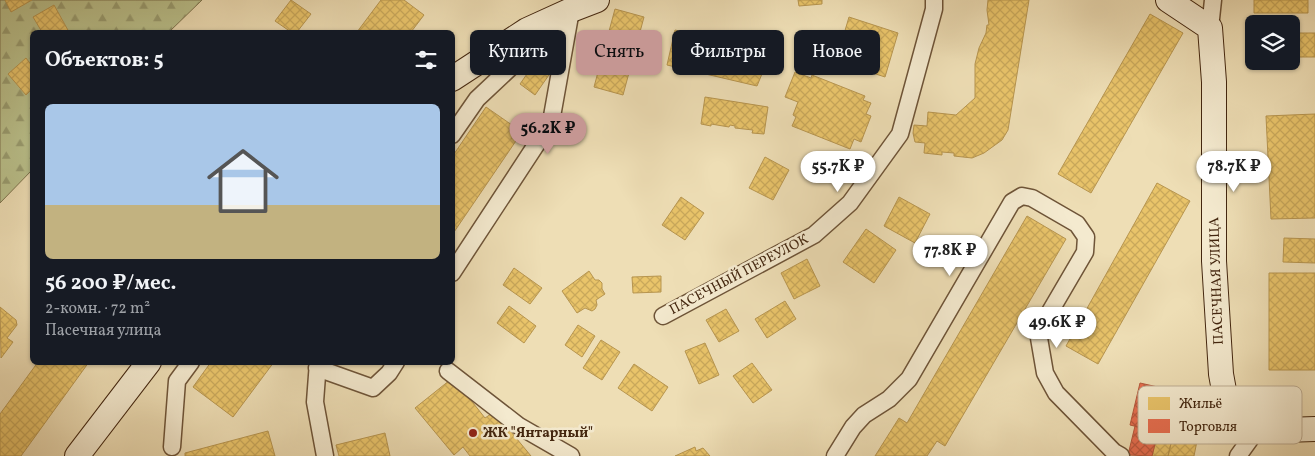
<!DOCTYPE html>
<html lang="ru">
<head>
<meta charset="utf-8">
<style>
  :root { --surface:#171b24; --page:#20242c; --text:#f1f3f6; --muted:#9ea1a6; --line:#363941; --accent:#c59692 }
  body { margin:0; font-family:Vollkorn,serif; background:var(--page); color:var(--text); height:100vh; display:flex; flex-direction:column; font-size:19px; white-space:nowrap }
  * { box-sizing:border-box; margin:0 }
  p { font-size:16px; color:var(--muted) }
  .icon { flex:none; width:28px; height:28px; fill:none; stroke:currentColor; stroke-width:2; stroke-linecap:round; stroke-linejoin:round }
  .map { position:relative; flex:1; overflow:hidden }
  .side { position:absolute; left:30px; top:30px; width:425px; height:335px; display:flex; flex-direction:column; background:var(--surface); border-radius:8px; box-shadow:0 1px 4px #0004 }
  .side>* { flex:none }
  .hud { position:absolute; left:470px; top:30px; width:475px; height:45px; display:flex; gap:10px }
  .fabs { position:absolute; left:1245px; top:15px; display:grid; gap:10px }
  .fabs a { display:grid; place-items:center; width:55px; height:55px; border-radius:8px; background:var(--surface); box-shadow:0 1px 4px #0004; font-size:25px }
  .price { position:absolute; translate:-50% -42px; padding:0 11px; border-radius:18px; background:#fff; color:#222; font-size:16px; line-height:32px; filter:drop-shadow(0 1px 2px #0008) }
  .price::after { content:''; position:absolute; left:50%; top:30px; width:15px; height:11px; margin-left:-8px; background:inherit; clip-path:polygon(0 0,100% 0,50% 100%) }
  .price.active { background:var(--accent); color:#111 }
  ul { padding:0; list-style:none }
  li { display:grid; align-content:center; gap:10px; height:265px; padding:0 15px }
  li+li { border-top:1px solid var(--line) }
  li span { display:grid; place-items:center; height:155px; border-radius:8px; color:#555 }
  li>.icon { margin-inline-start:auto }
  span .icon { width:90px; height:90px; fill:#fffc; stroke-width:1 }
  li b { font-size:21px }
  h2 { display:flex; justify-content:space-between; align-items:center; height:60px; padding:0 15px; font-size:21px }
  .pill { padding:0 18px; border-radius:8px; background:var(--surface); box-shadow:0 1px 4px #0004; font-size:18px; line-height:45px }
  .pill.active { background:var(--accent); color:#111 }
  .map>svg:first-child { display:block }
  .forest { fill:url(#forest-firs); stroke:#7e744e }
  .homes { fill:url(#homes-cross-hatch); stroke:#b7954f }
  .shops { fill:url(#shops-cross-hatch); stroke:#b6593d }
  .lines { fill:none; stroke-linecap:round; stroke-linejoin:round }
  .street-casing { stroke:#6e5438; stroke-width:19 }
  .secondary-casing { stroke:#43260f; stroke-width:26 }
  .street { stroke:#f4eacf; stroke-width:16 }
  .secondary { stroke:#f4eacf; stroke-width:24 }
  .poi-dot { fill:#8f2418; stroke:#f4eacf; stroke-width:2 }
  .labels { text-anchor:middle; dominant-baseline:central; stroke-width:5; stroke-linejoin:round; paint-order:stroke }
  .street-label { font-size:14px; fill:#43260f; stroke:#f4eacf }
  .poi-label { font-size:14px; font-weight:bold; fill:#43260f; stroke:#f4eacf; text-anchor:start }
  .key { fill:#f4eacf; stroke:#bfaf95; stroke-width:1 }
  .key-label { font-size:14px; fill:#43260f }
</style>
</head>
<body>
<div class="map">
<svg width="1315" height="456" viewBox="0 0 1315 456">
  <defs>
    <pattern id="forest-firs" width="22" height="20" patternUnits="userSpaceOnUse" patternTransform="scale(1.25)"><rect width="22" height="20" fill="#bac18c"/><path d="M5 1l3.5 6h-7zM16 11l3.5 6h-7z" fill="#999d71"/></pattern>
    <pattern id="homes-cross-hatch" width="8" height="8" patternUnits="userSpaceOnUse" patternTransform="scale(1.25)"><rect width="8" height="8" fill="#e9c46a"/><path d="M0 0l8 8M0 8l8-8" fill="none" stroke="#c9a85b"/></pattern>
    <pattern id="shops-cross-hatch" width="8" height="8" patternUnits="userSpaceOnUse" patternTransform="scale(1.25)"><rect width="8" height="8" fill="#e76f51"/><path d="M0 0l8 8M0 8l8-8" fill="none" stroke="#bd5b42"/></pattern>
  </defs>
  <rect width="100%" height="100%" fill="#eedeb5"/>
  <filter id="stains"><feTurbulence type="fractalNoise" baseFrequency=".004" numOctaves="4"/><feColorMatrix values="0 0 0 0 .2 0 0 0 0 .09 0 0 0 0 .02 0 0 0 .5 -.17"/></filter>
  <radialGradient id="worn" r=".72"><stop offset=".6" stop-color="#630" stop-opacity="0"/><stop offset="1" stop-color="#630" stop-opacity=".3"/></radialGradient>
  <path class="forest" d="M0,0H202L169,32H32V170L0,203Z"/>
  <path class="homes" d="M5,0H32L11,12Z
    M291,0L311,14L297,32H291L275,21Z
    M381,0H404L424,15L411,32H357Z
    M798,0H822V4L799,6Z
    M988,0H1029L1008,130L1002,140L984,153L972,158L954,156V153L942,152V155L924,153L925,143L915,142L913,133L914,125L927,126L928,112L956,115L975,98V64L979,48L986,33L987,25H989L987,10Z
    M1254,0H1308V13H1254Z
    M54,5L69,32H42L33,17Z
    M615,9L644,17L623,95L594,87Z
    M1150,14L1183,33L1091,193L1058,174Z
    M849,17L898,33L885,77L836,61Z
    M675,30L771,52L757,86L667,65Z
    M1291,33H1315V57H1291Z
    M26,58L32,66V89L26,95L8,74Z
    M536,61L551,72L535,95L520,84Z
    M795,72L811,78L812,75L865,96L863,100L871,103L866,114L871,116L861,142L854,139L850,149L792,126L796,117L793,115L798,102L785,97Z
    M705,97L768,107L764,134L752,133L753,130L735,128V126L730,125L729,127L711,124V126L701,124Z
    M486,107L522,132L452,235V157Z
    M1315,114V218L1271,219L1266,116Z
    M765,157L789,170L773,200L749,188Z
    M1157,183L1190,201L1098,364L1066,346Z
    M681,197L704,213L685,240L662,225Z
    M899,197L930,214L915,243L884,226Z
    M1027,216L1066,239L945,446L937,441L927,456H875L899,418L907,423Z
    M866,229L896,250L874,283L843,262Z
    M1284,238L1315,239V263L1283,262Z
    M807,259L820,286L794,299L781,273Z
    M514,268L542,288L530,304L503,285Z
    M589,271L595,280H599L602,283V289L605,294L596,300L597,305L595,309L592,311L585,308L577,313L562,291Z
    M1269,273H1315V370H1269Z
    M661,276V292L633,293L632,277Z
    M785,301L796,319L767,338L755,319Z
    M509,306L536,326L524,343L497,323Z
    M0,307L16,320L17,325L7,338L13,342L1,358Z
    M726,309L739,331L719,342L706,320Z
    M578,325L595,336L582,357L565,345Z
    M601,340L620,352L602,380L583,368Z
    M705,343L719,375L699,384L685,351Z
    M38,362H89L21,456H0V414Z
    M211,362H274L233,417L193,387Z
    M752,363L772,390L753,403L733,376Z
    M634,364L668,387L652,411L618,388Z
    M450,380L459,391L462,389L485,418L491,414L494,417L497,415L531,456H470L463,447L454,455L415,408Z
    M268,431L275,456H185V453Z
    M1158,432L1173,435L1168,456H1152Z
    M385,433L390,456H339L336,445Z
    M1173,435L1197,441L1194,456H1168Z
    M695,447L696,451L703,448L710,456H675Z"/>
  <path class="shops" d="M1140,383L1189,394L1184,416L1208,422L1203,443L1130,425Z
    M1135,426L1158,432L1152,456L1128,455Z"/>
  <g class="lines">
    <defs>
      <path id="street" d="M1210,28L1213,0
        M452,135L477,99L561,20
        M452,273L551,122L571,10
        M663,316L814,235L850,203L900,134L934,9V0
        M318,362L315,402L325,456
        M317,368L373,388L389,373L396,362
        M448,371L519,426L571,456
        M172,447L177,381L191,362
        M835,456L853,427L864,415L889,399L909,379L1012,202L1022,196L1032,198L1077,224L1086,237L1085,252L1044,322L1039,338L1045,373L1056,393L1114,452L1121,456
        M1238,456L1256,431"/>
      <path id="secondary" d="M1168,0L1210,28L1214,82V261L1221,374L1227,407L1256,431L1315,429
        M452,79L527,30L571,10L597,0
        M77,456L149,362"/>
    </defs>
    <use href="#street" class="street-casing"/>
    <use href="#secondary" class="secondary-casing"/>
    <use href="#street" class="street"/>
    <use href="#secondary" class="secondary"/>
  </g>
  <circle class="poi-dot" cx="473" cy="433" r="5"/>
  <g class="labels">
    <g class="street-label">
      <text transform="translate(739 275) rotate(-28)">ПАСЕЧНЫЙ ПЕРЕУЛОК</text>
      <text transform="translate(1217 281) rotate(-92)">ПАСЕЧНАЯ УЛИЦА</text>
    </g>
    <g class="poi-label">
      <text x="483" y="433">ЖК "Янтарный"</text>
    </g>
  </g>
  <rect x="1138" y="386" width="164" height="58" rx="8" class="key"/>
  <rect x="1148" y="397" width="22" height="13" fill="#e9c46a"/>
  <rect x="1148" y="419" width="22" height="14" fill="#e76f51"/>
  <g class="key-label">
    <text x="1179" y="408">Жильё</text>
    <text x="1179" y="431">Торговля</text>
  </g>
  <rect width="100%" height="100%" filter="url(#stains)"/>
  <rect width="100%" height="100%" fill="url(#worn)"/>
</svg>
<div class="fabs">
<a><svg class="icon" aria-label="layers" viewBox="0 0 24 24"><path d="M12 4l9 5-9 5-9-5zM3 14l9 5 9-5"/></svg></a>
</div>
<b class="price active" style="left:548px;top:155px">56.2K ₽</b>
<b class="price" style="left:838px;top:193px">55.7K ₽</b>
<b class="price" style="left:1234px;top:193px">78.7K ₽</b>
<b class="price" style="left:950px;top:277px">77.8K ₽</b>
<b class="price" style="left:1057px;top:349px">49.6K ₽</b>
<div class="hud">
<a class="pill">Купить</a>
<a class="pill active">Снять</a>
<a class="pill">Фильтры</a>
<a class="pill">Новое</a>
</div>
<section class="side">
<h2>Объектов: 5<svg class="icon" aria-label="filters" viewBox="0 0 24 24"><path d="M4 7h16M4 17h16"/><circle cx="9" cy="7" r="2"/><circle cx="15" cy="17" r="2"/></svg></h2>
<ul>
<li><span style="background:linear-gradient(#a9c7e8 65%,#c2b280 0)"><svg class="icon" aria-label="home" viewBox="0 0 24 24"><path d="M3 11l9-7 9 7M6 9v11h12V9"/></svg></span><div><b>56 200 ₽/мес.</b><p>2-комн. · 72 m²</p><p>Пасечная улица</p></div></li>
</ul>
</section>
</div>
</body>
</html>
